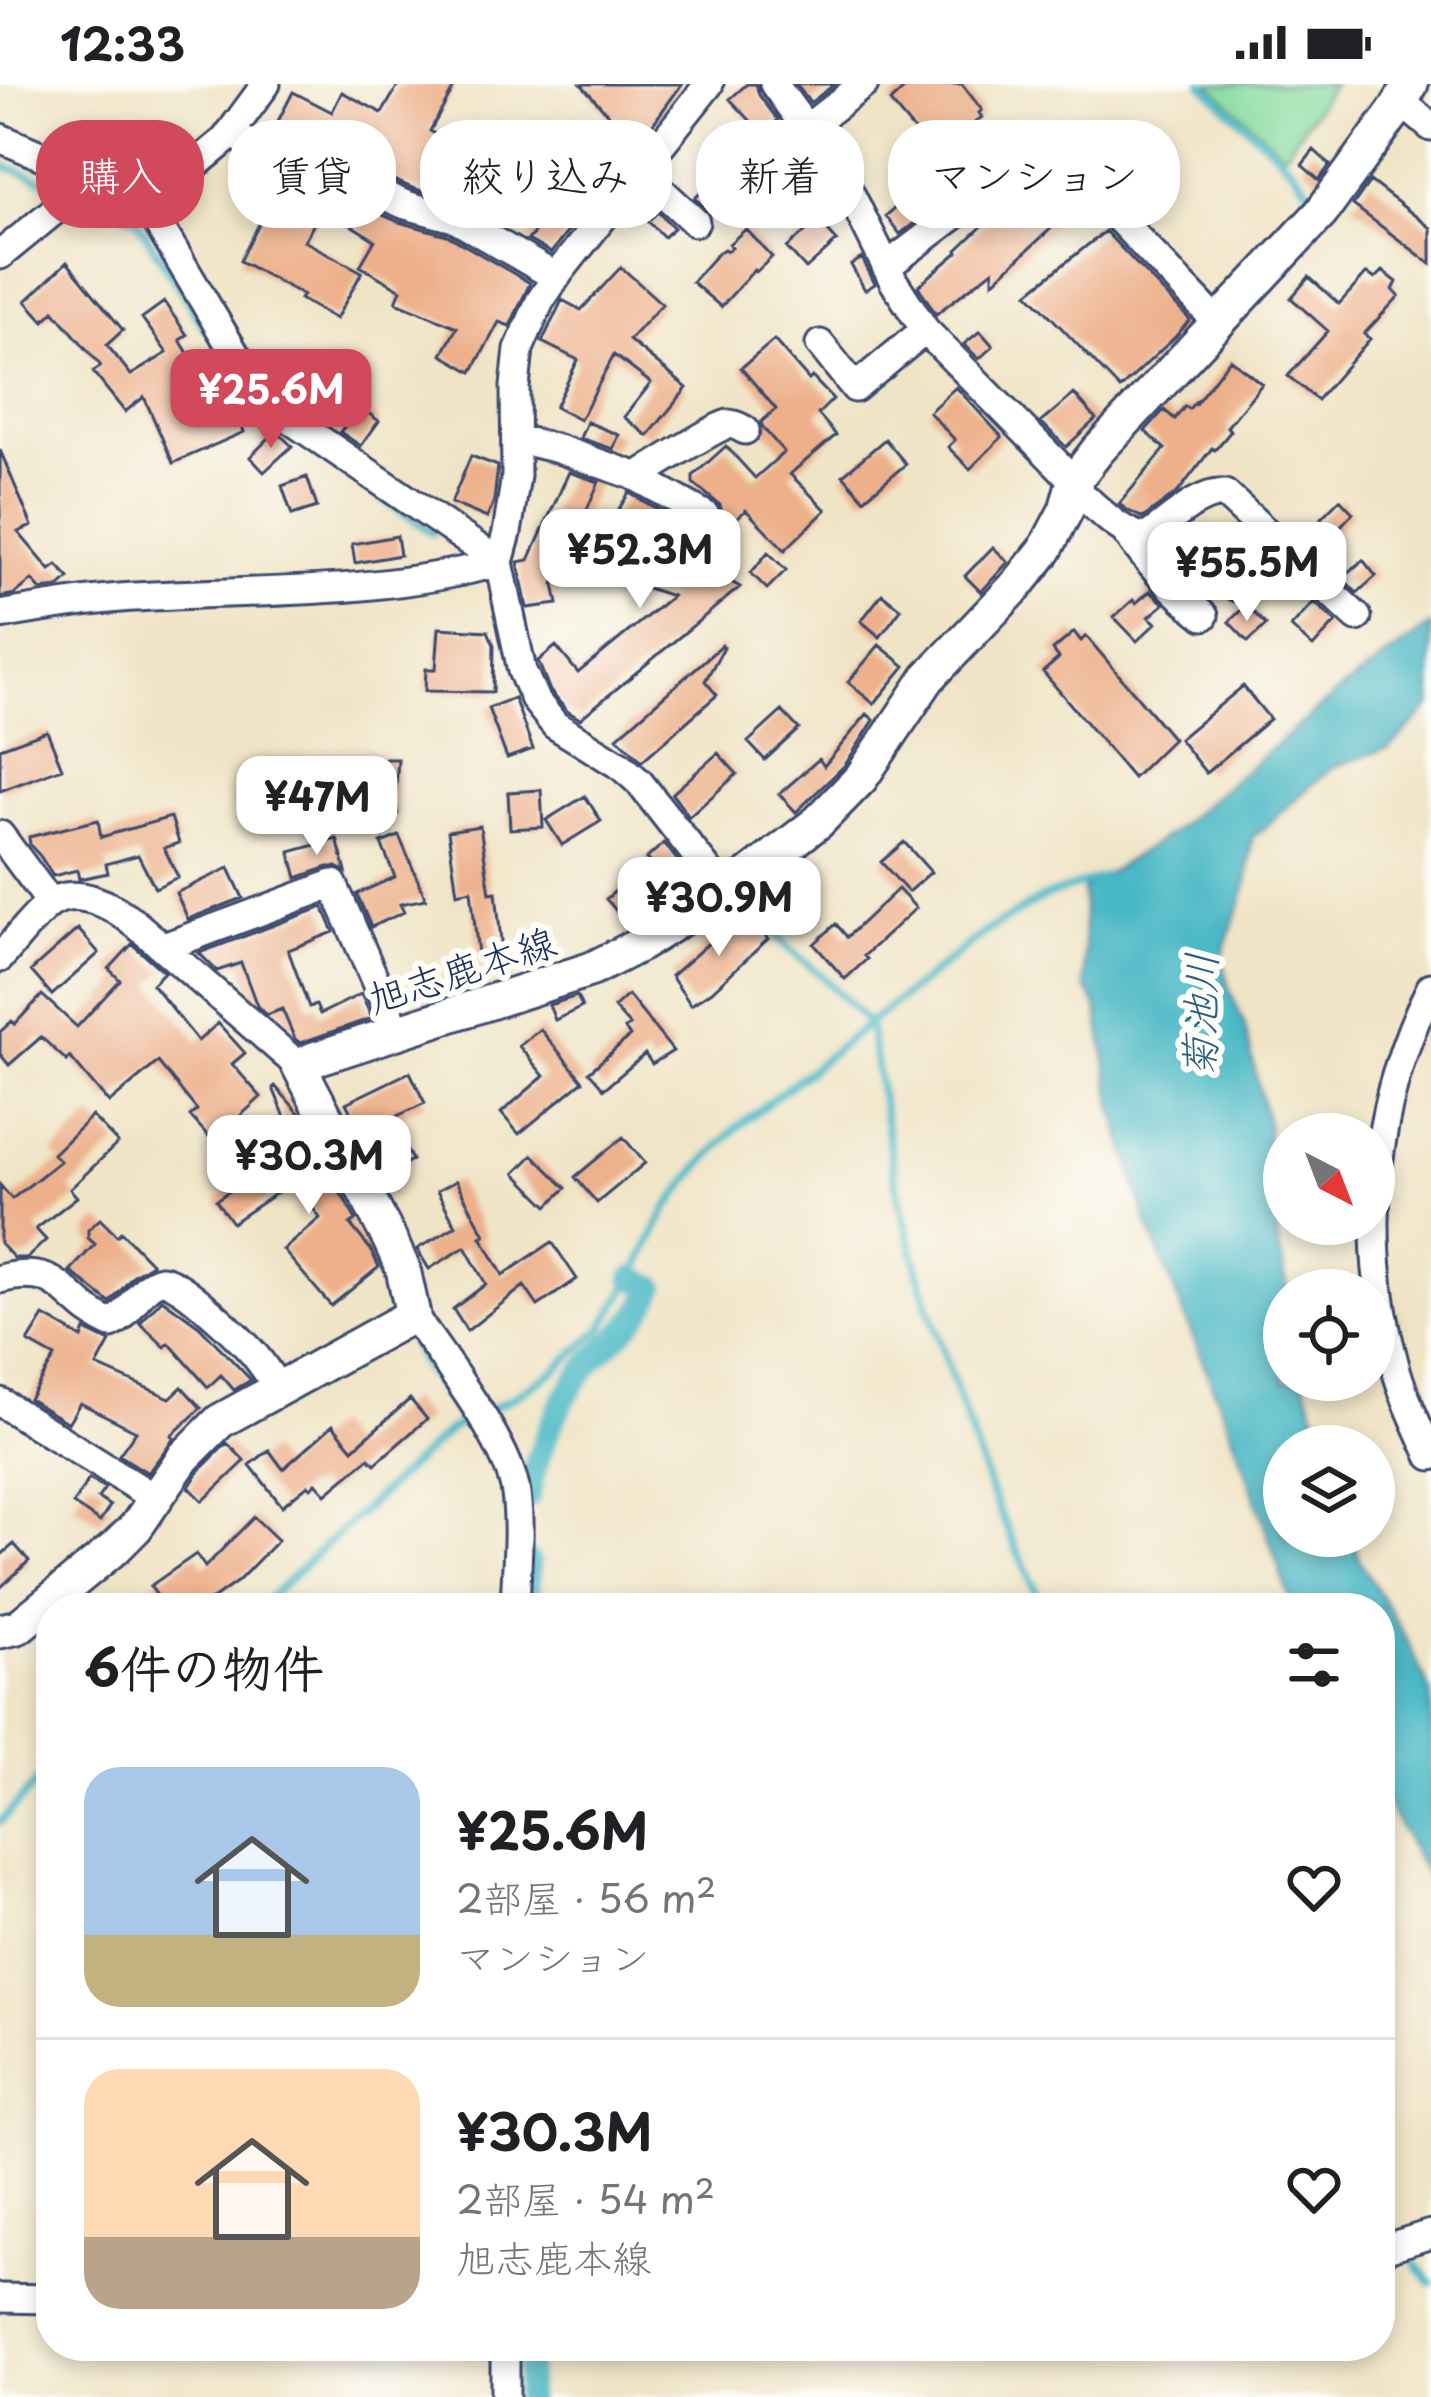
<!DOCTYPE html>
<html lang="ja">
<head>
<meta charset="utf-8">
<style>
  :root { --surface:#fff; --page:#f2f2f2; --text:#202124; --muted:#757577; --line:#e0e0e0; --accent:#d1495b }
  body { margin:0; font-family:"Playpen Sans","Klee One",sans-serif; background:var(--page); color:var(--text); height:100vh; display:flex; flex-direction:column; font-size:45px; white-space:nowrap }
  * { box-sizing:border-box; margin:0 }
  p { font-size:39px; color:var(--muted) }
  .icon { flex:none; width:66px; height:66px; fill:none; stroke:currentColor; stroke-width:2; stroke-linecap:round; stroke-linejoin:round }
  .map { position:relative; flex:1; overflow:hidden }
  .panel { position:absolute; left:36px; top:1509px; width:1359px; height:768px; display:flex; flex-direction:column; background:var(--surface); border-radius:48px; box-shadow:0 6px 18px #0003 }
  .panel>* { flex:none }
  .banner { position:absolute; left:36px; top:36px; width:1359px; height:108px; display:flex; gap:24px }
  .needle { width:78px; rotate:138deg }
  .tools { position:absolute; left:1263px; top:1029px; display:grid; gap:24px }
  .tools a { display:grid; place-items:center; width:132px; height:132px; border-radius:50%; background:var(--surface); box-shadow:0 6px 18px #0003; font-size:60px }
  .price { position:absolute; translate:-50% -102px; padding:0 27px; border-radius:24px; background:#fff; color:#222; font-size:39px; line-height:78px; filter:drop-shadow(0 3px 6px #0008) }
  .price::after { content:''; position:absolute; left:50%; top:72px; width:36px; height:27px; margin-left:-18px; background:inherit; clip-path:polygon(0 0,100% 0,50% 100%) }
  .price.selected { background:var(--accent); color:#fff }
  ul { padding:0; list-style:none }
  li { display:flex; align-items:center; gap:36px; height:300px; padding:0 48px }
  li+li { border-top:3px solid var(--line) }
  li span { display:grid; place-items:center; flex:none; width:336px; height:240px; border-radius:36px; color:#555 }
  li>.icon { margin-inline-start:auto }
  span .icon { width:144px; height:144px; fill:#fffc; stroke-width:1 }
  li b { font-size:51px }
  h2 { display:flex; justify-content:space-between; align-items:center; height:144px; padding:0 48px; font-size:51px }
  .pill { padding:0 42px; border-radius:48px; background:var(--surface); box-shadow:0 6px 18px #0003; font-size:42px; line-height:108px }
  .pill.selected { background:var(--accent); color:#fff }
  .status { display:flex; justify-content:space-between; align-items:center; height:84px; padding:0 60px; background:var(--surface); direction:ltr }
  .status svg { height:33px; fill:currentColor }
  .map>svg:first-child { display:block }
  .green { fill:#86db9e; stroke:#50857e; stroke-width:3 }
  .water { fill:#4ab8c5; stroke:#327492; stroke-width:3 }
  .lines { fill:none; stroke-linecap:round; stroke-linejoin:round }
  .stream { stroke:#4ab8c5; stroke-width:8 }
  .canal { stroke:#4ab8c5; stroke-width:24 }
  .building { fill:#edb08b }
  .minor-casing { stroke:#3b4a6e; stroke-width:33 }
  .major-casing { stroke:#3b4a6e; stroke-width:39 }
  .minor { stroke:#fff; stroke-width:27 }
  .major { stroke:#fff; stroke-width:33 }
  .labels { text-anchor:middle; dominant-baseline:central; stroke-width:12; stroke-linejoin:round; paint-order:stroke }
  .street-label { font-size:39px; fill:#1b2f5e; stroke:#fdfcf7 }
  .water-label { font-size:42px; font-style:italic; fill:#2b5f82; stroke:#fdfcf7 }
</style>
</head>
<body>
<div class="status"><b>12:33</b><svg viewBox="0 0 49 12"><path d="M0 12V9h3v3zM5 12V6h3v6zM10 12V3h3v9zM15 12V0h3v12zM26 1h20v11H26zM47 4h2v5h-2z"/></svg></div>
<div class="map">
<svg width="1431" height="2313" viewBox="0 0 1431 2313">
  <rect width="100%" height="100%" fill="#fdfcf7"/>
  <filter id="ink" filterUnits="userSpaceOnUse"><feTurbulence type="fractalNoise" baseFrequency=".00833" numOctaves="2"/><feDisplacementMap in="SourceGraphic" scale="24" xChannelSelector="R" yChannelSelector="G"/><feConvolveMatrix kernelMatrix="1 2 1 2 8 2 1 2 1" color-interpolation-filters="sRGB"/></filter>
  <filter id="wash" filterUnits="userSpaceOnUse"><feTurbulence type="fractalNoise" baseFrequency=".004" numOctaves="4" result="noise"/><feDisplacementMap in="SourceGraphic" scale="48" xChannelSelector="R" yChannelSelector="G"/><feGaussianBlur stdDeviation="2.7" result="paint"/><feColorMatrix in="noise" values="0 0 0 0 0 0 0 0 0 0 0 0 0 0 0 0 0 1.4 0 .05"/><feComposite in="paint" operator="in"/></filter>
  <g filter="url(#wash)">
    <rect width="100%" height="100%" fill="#f0e4c6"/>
    <path class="green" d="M1209,0H1333L1284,70Z"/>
    <path class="water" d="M1431,541V622L1391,663L1332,683L1252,754L1247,801L1222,873L1229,905L1244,939L1267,1040L1278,1158L1288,1206H1284V1296H1304L1325,1362H1284V1452H1352L1359,1476L1406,1554L1431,1609V1800L1380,1707V1524H1293L1240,1370L1147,1138L1114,1025L1097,922L1085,903L1083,805L1171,749L1346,602Z"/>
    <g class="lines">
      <path class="stream" d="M1202,0L1291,83L1315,114
        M0,80L66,105
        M80,109L136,135L204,243
        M237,296L261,327
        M272,337L433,449
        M743,811L789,865L821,891L869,940L897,1107L929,1226L991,1409L1043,1524
        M411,1255L420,1277L464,1340
        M258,1524L449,1346L512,1314L554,1287L601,1245L633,1194L666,1126L700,1082L736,1044L985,848L1044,813L1105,792
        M0,1738L51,1683
        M1380,2123L1381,2124
        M1416,2180L1431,2199"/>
      <path class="canal" d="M529,1412C534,1376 554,1328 575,1298C599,1262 638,1244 654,1203L633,1194
        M529,1524V1478
        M527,2313L528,2276"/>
    </g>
    <g id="blocks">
      <path class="building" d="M399,0H456L430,47L451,60L437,81L485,106L475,125L459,117L412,104L377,89L390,65L347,44L333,77L272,49L293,8L332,28L342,8L382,29Z
        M581,0H682L637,62L628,51L595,80L612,91L551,169L528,156L543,137L504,104L535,67L566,92L586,61L614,37Z
        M747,0H756L759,11L778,36L763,50L730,15Z
        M796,0H835L810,19Z
        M909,0H962L982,26L979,29L982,33L955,55L977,83L1020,46L1040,70L1019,88L1058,138L993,198V186L936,230L918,202L958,168L957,166L995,130L973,102L961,113L945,116L900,150L886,132L898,121L896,118L914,102L904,91L932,68L890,18Z
        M767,54L784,75L747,105L742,99L710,129L695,114L725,86Z
        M1314,66L1330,81L1319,96L1302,81Z
        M1370,97L1431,144V180L1353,121Z
        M276,107L319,131L304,157L362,188L336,235L300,215L303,211L240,177Z
        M334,114L348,116L399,138L447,151L530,199L510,242L499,238L472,288L442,271L457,243L396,218L401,206L360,182L375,156L326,126Z
        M658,128L674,144L664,153L648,137Z
        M818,136L837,157L806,185L787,164Z
        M746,145L772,173L756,188L754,186L721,223L692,198L718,169L724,165L727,167L732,163L729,160Z
        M1105,147L1190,236L1176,252L1120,305L1028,209Z
        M862,174L875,200L865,206L851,181Z
        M67,178L123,246L107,261L131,291L167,269L142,234L164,218L187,251L180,256L214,312L227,306L244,348L173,379L144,313L125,328L93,288L101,282L54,227L44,237L26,217Z
        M621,183L662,220L629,256L687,304L648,352L624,333L651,299L614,271L580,336L555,323L578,276L542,258L562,216L581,226Z
        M1383,187L1397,198L1393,206L1399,212L1364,250L1370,255L1317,316L1288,292L1328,247L1291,214L1309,193L1339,220L1367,189L1375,195Z
        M980,247L993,262L979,275L964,260Z
        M774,256L809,296L812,293L833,315L818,330L836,351L790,390L826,426L785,466L746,426L730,440L723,432L720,421L693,399V392L726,362L755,394L784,368L763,344L761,338L776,325L741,284Z
        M1230,275L1262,300L1227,343L1231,347L1215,366L1212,364L1178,408L1143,434L1127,426L1119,420L1165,365L1145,347L1164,326L1175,335L1185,322L1189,325L1195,318L1196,319Z
        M956,303L1002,353L970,385L948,363L955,356L929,328Z
        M1074,310L1096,335L1066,363L1041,338Z
        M360,323L379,337L361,362L340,348Z
        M587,338L619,351L613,365L580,354Z
        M276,347L292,362L264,388L250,373Z
        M885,355L906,380L864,415L843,391Z
        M0,366L32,442L18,448L50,486L57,481L69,494L59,503L41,506L32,496L15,510L0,513Z
        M471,372L498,382L494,417L487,434L451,419Z
        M569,388L599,398L554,500L558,520L527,524L518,478L529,476Z
        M307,393L317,423L292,431L282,402Z
        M629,409L669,432L659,448L674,453L670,463L740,503L580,635L567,627L550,607L538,577L556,562L578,589L672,512L626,497L639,462L606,445Z
        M1340,415L1353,429L1335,448L1321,434Z
        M397,452L400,471L355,479L352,460Z
        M993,463L1008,478L981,508L965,492Z
        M768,468L786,486L767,505L751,489Z
        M1363,476L1376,492L1357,509L1342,494Z
        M1150,507L1164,520L1149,533L1156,539L1137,557L1114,533L1133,516L1136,519Z
        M882,510L901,525L880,553L861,537Z
        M1314,518L1336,538L1313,563L1291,543Z
        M1246,521L1266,541L1248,558L1229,538Z
        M439,544L488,547L494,561L493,608L425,607L426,585H436Z
        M1074,548L1081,557L1086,552L1173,655L1133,694L1043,588L1059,574L1053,566Z
        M722,561L724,563L705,597L717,611L642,677L617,653Z
        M879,561L905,582L874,620L848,598Z
        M1243,602L1270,635L1206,689L1179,655Z
        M514,614L533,665L507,674L488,624Z
        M782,627L799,645L765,676L748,658Z
        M867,630L874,636L845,681L796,728L779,710L819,675L824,682Z
        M47,647L62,684L0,707V664Z
        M718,669L737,690L689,733L672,710Z
        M366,675H398L395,715L398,730L365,729Z
        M541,706L543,743L510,745L508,708Z
        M585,712L601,737L562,761L546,736Z
        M171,733L179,759L164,764L178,793L155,804L138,771L106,780L108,789L79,795L77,786L53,792L40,772L30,761L29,753L98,736L101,753Z
        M480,742L490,809L496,808L502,867L478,870L471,806L457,809L448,747Z
        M399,752L426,815L400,820L404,828L371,843L357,810L395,793L381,759Z
        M337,755L346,788L337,783H328L297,794L290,768Z
        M904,758L931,788L908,808L881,778Z
        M664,759L696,800L678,812L670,802L626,838L606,815L650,778L646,775Z
        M229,784L243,814L188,835L176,809Z
        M898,805L916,824L864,872L867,875L845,895L814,860L836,840L847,853Z
        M323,823L334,848L288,866L309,923L316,921L320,930L361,910L372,934L300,959L295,955L282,925L267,931L257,922L241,879L217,887L199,869Z
        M744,828L768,855L712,907L691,921L671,892Z
        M78,845L99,869L52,911L31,887Z
        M132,860L164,888L152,900L198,957L218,939L245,969L232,980L261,1013L213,1057L190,1032L197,1026L158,978L109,1019L70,973L67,977L41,953L9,981L0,970V948L12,937L15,940L42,911L77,943L120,896L109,885Z
        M628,911L673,967L652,980L645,970L604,1005L589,988L630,952L625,945L630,942L614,924Z
        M577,912L582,923L555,936L549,921Z
        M540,945L583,997L519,1050L501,1029L544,992L519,962Z
        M410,988L425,1019L391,1035L412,1076L382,1091L346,1019Z
        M275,1002L301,1031L314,1055L299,1061L331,1107L336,1103L345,1116L356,1136L350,1140L371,1166L379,1183L331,1222L283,1166L320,1134L294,1097L232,1139L216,1116L297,1062L273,1004Z
        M92,1032L118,1059L70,1105L77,1113L36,1145L46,1156L27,1174H14L0,1159V1101L12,1115L60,1077L53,1070Z
        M623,1053L645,1079L597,1119L575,1093Z
        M533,1071L566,1104L548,1122L515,1089Z
        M456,1097L485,1151L481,1153L503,1191L552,1158L577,1195L538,1222L524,1202L467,1247L453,1225L486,1200L465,1163L429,1185L417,1165L456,1142L437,1107Z
        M100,1135L117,1152L121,1148L152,1180L134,1191L110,1219L70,1187L95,1160L88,1154V1146Z
        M162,1215L199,1242L251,1296L234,1306L221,1291L208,1303L169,1259L165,1263L140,1239Z
        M44,1232L82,1254L85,1246L110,1258L97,1282L170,1314L182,1303L201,1324L171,1352L174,1354L148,1389L119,1371L136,1347L80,1319L68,1339L29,1315L55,1273L28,1258Z
        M410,1315L427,1335L375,1380L369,1374L326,1410L316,1399L311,1404L308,1401L282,1422L250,1381L269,1366L283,1385L333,1341L353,1365Z
        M227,1359L245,1377L203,1417L189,1403L200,1386Z
        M89,1395L105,1404L98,1414L110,1422L100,1438L73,1420Z
        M254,1433L278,1456L238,1497L200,1524H166L150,1502L196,1470L205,1483Z
        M14,1460L29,1477L0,1504V1472Z"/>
    </g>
  </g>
  <g filter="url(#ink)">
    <use href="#blocks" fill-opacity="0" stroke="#3b4a6e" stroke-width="3"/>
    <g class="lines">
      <defs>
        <path id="minor" d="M709,0L561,186L540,217L519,265L515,303L516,392L507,449L499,478L522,587L535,616L555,641L621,682L639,698L725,808
          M774,0L844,97L894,198L925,246L1074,397
          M1411,26L1431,43
          M807,44L864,0
          M232,47L252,63L292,84L338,97L352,98L406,121L454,134L556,193
          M0,54L110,101L147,121L244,285L278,327L499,478
          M639,86L695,138
          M147,121L225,56L266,0
          M1119,135L1218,239
          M0,171L66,117L84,92
          M886,183L956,130
          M820,260L855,304L925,246
          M517,355L558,365L633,391L705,431
          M636,393C649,385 721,340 728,340C735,340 739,343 745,346
          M1072,402C1091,418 1122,453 1147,453C1168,439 1201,406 1225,410L1357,533
          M1126,448C1148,479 1173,508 1204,532
          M1147,453L1237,503
          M0,531C40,524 80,517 120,514C246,505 376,513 499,478
          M0,751L50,818
          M164,863L333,800L398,949
          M0,874C15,857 30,836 47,822C74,799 114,822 137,841L299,982
          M1431,903C1373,1018 1359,1153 1394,1278C1402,1310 1418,1342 1431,1372
          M0,1195C65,1179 62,1218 111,1240C130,1232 140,1200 161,1196C179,1194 244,1258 257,1274C265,1284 272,1295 279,1305
          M413,1231C442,1274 510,1360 516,1410C521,1447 516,1487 515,1524
          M0,1318L156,1415
          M1380,2166L1431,2150
          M0,2214L51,2215
          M505,2262V2313"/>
        <path id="major" d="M0,1547L18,1543L116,1463L136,1443L184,1373L220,1337L413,1231L403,1185L390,1156L299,982L314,975L592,885L641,860L747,793L818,738L861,694L928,594L1017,501L1045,466L1066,426L1074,397L1098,366L1321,129L1395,27L1411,0"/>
      </defs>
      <use href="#minor" class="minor-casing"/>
      <use href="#major" class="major-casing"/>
      <use href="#minor" class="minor"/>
      <use href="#major" class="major"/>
    </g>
  </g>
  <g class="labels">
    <g class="street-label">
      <text transform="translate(461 884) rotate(-18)">旭志鹿本線</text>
    </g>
    <g class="water-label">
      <text transform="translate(1198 931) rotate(-89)">菊池川</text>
    </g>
  </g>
</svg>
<div class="tools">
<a><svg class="needle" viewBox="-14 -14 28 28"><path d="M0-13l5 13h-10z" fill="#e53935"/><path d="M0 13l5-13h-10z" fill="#757577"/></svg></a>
<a><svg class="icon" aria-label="locate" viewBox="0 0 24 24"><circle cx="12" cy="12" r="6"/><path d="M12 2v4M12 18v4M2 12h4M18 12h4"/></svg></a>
<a><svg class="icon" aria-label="layers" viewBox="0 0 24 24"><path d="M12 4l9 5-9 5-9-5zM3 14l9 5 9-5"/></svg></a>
</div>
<b class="price selected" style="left:271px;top:367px">¥25.6M</b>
<b class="price" style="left:640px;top:527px">¥52.3M</b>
<b class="price" style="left:1247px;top:540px">¥55.5M</b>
<b class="price" style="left:317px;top:774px">¥47M</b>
<b class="price" style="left:719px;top:875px">¥30.9M</b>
<b class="price" style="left:309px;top:1133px">¥30.3M</b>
<div class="banner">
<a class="pill selected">購入</a>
<a class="pill">賃貸</a>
<a class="pill">絞り込み</a>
<a class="pill">新着</a>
<a class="pill">マンション</a>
</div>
<section class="panel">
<h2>6件の物件<svg class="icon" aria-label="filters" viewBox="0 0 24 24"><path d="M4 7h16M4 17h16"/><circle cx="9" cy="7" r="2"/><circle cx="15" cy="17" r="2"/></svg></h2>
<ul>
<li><span style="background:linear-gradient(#a9c7e8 70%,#c2b280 0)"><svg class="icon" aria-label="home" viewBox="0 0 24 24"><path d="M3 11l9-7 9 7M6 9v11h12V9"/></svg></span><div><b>¥25.6M</b><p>2部屋 · 56 m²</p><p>マンション</p></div><svg class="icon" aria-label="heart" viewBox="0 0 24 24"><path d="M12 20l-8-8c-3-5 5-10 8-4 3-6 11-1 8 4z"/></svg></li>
<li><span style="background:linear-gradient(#ffd9b3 70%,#b9a48a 0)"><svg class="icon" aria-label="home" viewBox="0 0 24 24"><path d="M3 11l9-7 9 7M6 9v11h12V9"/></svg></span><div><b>¥30.3M</b><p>2部屋 · 54 m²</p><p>旭志鹿本線</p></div><svg class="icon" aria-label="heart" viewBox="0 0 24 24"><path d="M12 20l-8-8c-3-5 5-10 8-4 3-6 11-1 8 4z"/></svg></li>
</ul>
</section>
</div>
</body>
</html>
